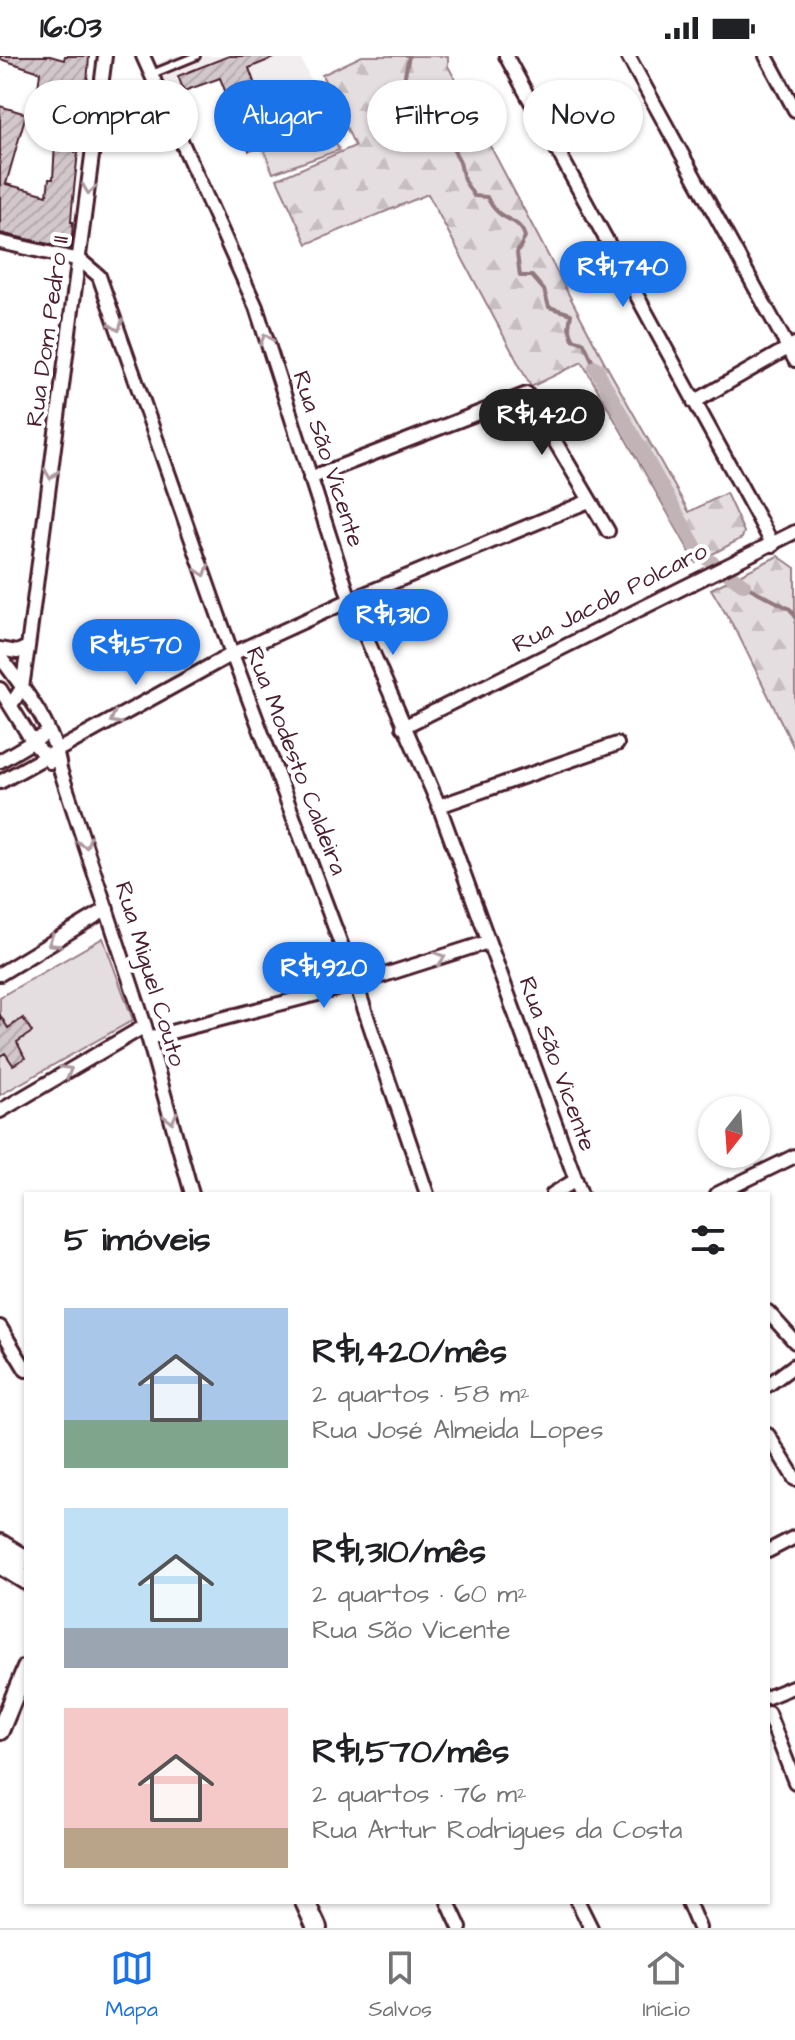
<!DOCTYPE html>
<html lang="pt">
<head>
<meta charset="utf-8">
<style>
  :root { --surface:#fff; --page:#f6f6f6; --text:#202124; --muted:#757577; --line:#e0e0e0; --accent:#1a73e8 }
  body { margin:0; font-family:"Architects Daughter",sans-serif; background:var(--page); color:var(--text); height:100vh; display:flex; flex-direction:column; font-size:30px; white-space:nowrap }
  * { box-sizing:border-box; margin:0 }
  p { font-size:26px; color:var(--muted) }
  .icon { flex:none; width:44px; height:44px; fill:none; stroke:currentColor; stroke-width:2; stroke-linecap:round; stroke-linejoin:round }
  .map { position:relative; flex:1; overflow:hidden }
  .panel { position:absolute; left:24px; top:1136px; width:746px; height:712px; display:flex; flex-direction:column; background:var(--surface); border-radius:0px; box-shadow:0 2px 6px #0004 }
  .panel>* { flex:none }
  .banner { position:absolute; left:24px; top:24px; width:748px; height:72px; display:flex; gap:16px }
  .needle { width:52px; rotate:197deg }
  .tools { position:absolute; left:698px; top:1040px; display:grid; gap:16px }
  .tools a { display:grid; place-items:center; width:72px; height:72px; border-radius:50%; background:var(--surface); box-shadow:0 2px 6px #0004; font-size:40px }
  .price { position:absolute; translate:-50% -68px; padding:0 18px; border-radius:28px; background:var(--accent); color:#fff; font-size:26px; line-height:52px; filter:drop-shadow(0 2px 4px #0008) }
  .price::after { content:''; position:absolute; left:50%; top:48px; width:24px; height:18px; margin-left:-12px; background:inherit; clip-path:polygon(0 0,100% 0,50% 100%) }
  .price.current { background:#222; color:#fff }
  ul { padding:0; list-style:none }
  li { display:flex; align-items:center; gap:24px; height:200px; padding:0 40px }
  li span { display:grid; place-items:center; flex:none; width:224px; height:160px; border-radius:0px; color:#555 }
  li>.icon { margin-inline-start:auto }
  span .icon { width:96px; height:96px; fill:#fffc; stroke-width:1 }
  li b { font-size:34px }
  h2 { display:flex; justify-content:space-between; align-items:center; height:96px; padding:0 40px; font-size:34px }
  .pill { padding:0 28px; border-radius:36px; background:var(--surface); box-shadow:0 2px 6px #0004; font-size:28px; line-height:72px }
  .pill.current { background:var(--accent); color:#fff }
  .status { display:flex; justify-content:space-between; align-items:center; height:56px; padding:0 40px; background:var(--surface); direction:ltr }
  .status svg { height:22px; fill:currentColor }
  .menu { display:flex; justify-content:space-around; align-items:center; height:112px; border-top:2px solid var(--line); background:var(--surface); font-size:22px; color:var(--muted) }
  .menu a { display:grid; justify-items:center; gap:4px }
  .menu .current { color:var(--accent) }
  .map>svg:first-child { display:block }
  .built { fill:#f2eeef }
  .forest { fill:url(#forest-firs); stroke:#987e86; stroke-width:2 }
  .park { fill:#e5dee0; stroke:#987e86; stroke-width:2 }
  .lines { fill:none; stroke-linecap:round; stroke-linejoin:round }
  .stream { stroke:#91787e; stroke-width:4 }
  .canal { stroke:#c1b3b6; stroke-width:14 }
  .building { fill:url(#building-hatch); stroke:#4a1f2b; stroke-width:2 }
  .service-casing { stroke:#4a1f2b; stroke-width:12 }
  .minor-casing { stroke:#4a1f2b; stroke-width:18 }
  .tertiary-casing { stroke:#4a1f2b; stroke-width:22 }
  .secondary-casing { stroke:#4a1f2b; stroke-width:24 }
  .service { stroke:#fff; stroke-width:6 }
  .minor { stroke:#fff; stroke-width:12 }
  .tertiary { stroke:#fff; stroke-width:16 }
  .secondary { stroke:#fff; stroke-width:18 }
  .oneway { stroke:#ae9aa0 }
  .labels { text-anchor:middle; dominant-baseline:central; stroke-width:8; stroke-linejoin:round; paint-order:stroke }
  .street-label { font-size:24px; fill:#4a1f2b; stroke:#fff }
</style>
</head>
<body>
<div class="status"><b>16:03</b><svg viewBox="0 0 49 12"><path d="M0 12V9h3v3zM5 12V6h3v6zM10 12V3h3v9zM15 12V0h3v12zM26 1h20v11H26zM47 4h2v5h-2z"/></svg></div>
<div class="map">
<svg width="795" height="1872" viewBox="0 0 795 1872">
  <defs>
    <pattern id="forest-firs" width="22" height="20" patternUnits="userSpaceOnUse" patternTransform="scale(2)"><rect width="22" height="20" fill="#e5dee0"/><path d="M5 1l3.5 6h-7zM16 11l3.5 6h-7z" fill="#c6bec0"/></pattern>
    <pattern id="building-hatch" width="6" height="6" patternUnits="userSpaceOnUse" patternTransform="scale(2)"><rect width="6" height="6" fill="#d2c7cb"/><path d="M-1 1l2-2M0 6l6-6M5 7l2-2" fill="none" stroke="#b6aaae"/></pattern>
  </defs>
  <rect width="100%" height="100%" fill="#fff"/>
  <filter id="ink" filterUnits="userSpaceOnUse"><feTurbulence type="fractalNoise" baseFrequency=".0125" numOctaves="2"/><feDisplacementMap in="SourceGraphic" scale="16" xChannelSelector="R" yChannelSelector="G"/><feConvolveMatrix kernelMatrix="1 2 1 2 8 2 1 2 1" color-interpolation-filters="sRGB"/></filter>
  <g filter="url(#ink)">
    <path class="built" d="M174,0H300L342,95L272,119L260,94L249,98L219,24L169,41L154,9Z"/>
    <path class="forest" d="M362,0H448V10L606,309L689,456L726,437L744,476L742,482L696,507L582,306L531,331L428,138L307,188L277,123L355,90L322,19Z
      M778,500L795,512V694L738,578L711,533Z"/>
    <path class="park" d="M319,50L339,94L273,117L263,91L277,86L272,69Z
      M103,882L133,964L0,1039V941Z"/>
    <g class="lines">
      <path class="stream" d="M409,0L400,43C386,53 380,59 380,77C399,90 413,91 432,78L450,87L460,106L464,124L474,140L487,141C500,169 519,159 525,181L517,197L520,220H532L544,234L549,251L571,258L569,271L573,283L584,287L595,311
        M744,529L790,553L795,560"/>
      <path class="canal" d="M595,311L699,497L744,529"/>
    </g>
    <path class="building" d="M0,0H50L64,4L65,0H89L86,43L89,44L85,72L78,71L75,96H78L72,152L71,166H73L71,193L0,177V50L26,58L6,128L47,139L49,123H53L55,87L49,85L52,63L35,59L40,16L0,3Z
      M229,0H278L249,12L275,85L249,95L220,22L184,35L178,20Z
      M112,40L152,42L168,83L107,76Z
      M0,959L8,972L23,962L32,976L17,986L25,1002L13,1009L5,997L0,1000Z"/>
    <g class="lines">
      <defs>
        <path id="service" d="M152,18L196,0"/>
        <path id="minor" d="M143,0L256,251L350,544L439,750L581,1138
          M506,0L773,489
          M628,0L795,304
          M766,0L795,54
          M0,186L80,204L99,220L232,598L356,928L427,1138
          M694,346L795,288
          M310,422L527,338L608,475
          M0,593L17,596L28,591
          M0,601C25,634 55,672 60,713L145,970L192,1138
          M0,633L33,686L50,706
          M11,649L22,632L28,591L105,0
          M403,671L795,476
          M0,705L49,676
          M0,726L232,598L350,544L589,445
          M439,750L617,688
          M0,918L107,853
          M148,982L356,928L488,886
          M0,1055L145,970
          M553,1138L576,1124
          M717,1138L795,1100
          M768,1256L795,1286
          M0,1271L26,1314
          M768,1329L795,1309
          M768,1379L795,1423
          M768,1495L795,1481
          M768,1641L795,1630
          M768,1657L795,1726
          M448,1846L460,1872
          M578,1846L591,1872
          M688,1846L699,1872"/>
        <path id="tertiary" d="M0,1675L26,1612"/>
        <path id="secondary" d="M0,1488L26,1504
          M0,1508L26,1524
          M305,1846L317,1872"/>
      </defs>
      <use href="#service" class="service-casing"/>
      <use href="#minor" class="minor-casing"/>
      <use href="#tertiary" class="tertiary-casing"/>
      <use href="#secondary" class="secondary-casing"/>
      <use href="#service" class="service"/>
      <use href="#minor" class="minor"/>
      <use href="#tertiary" class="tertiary"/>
      <use href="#secondary" class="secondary"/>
    </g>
    <defs><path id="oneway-chevron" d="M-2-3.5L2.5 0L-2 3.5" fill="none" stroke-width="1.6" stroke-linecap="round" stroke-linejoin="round" transform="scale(2)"/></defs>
    <g class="oneway">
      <use href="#oneway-chevron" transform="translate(89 133) rotate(97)"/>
      <use href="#oneway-chevron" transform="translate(117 270) rotate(71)"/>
      <use href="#oneway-chevron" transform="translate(266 283) rotate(-107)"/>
      <use href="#oneway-chevron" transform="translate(51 418) rotate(98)"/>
      <use href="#oneway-chevron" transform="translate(203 515) rotate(71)"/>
      <use href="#oneway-chevron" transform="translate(115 663) rotate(151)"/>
      <use href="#oneway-chevron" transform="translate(85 787) rotate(72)"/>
      <use href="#oneway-chevron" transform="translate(53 886) rotate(149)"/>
      <use href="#oneway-chevron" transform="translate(440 902) rotate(-17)"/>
      <use href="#oneway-chevron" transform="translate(67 1015) rotate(-30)"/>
      <use href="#oneway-chevron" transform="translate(171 1062) rotate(75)"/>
    </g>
  </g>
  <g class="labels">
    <g class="street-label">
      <text transform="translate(48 275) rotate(-82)">Rua Dom Pedro II</text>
      <text transform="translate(328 403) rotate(72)">Rua São Vicente</text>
      <text transform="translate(610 542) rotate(-27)">Rua Jacob Polcaro</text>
      <text transform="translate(296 705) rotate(69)">Rua Modesto Caldeira</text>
      <text transform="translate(150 918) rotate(73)">Rua Miguel Couto</text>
      <text transform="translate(557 1008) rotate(70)">Rua São Vicente</text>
    </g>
  </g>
</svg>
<div class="tools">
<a><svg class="needle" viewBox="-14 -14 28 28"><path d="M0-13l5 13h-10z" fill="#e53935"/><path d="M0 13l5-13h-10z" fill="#757577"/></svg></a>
</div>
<b class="price" style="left:623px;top:253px">R$1,740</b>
<b class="price current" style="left:542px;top:401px">R$1,420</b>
<b class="price" style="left:393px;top:601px">R$1,310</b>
<b class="price" style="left:136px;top:631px">R$1,570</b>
<b class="price" style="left:324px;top:954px">R$1,920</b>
<div class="banner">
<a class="pill">Comprar</a>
<a class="pill current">Alugar</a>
<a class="pill">Filtros</a>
<a class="pill">Novo</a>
</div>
<section class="panel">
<h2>5 imóveis<svg class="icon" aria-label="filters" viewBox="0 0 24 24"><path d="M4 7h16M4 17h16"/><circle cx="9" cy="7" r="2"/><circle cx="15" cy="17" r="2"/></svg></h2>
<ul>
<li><span style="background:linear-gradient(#a9c7e8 70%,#7fa58c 0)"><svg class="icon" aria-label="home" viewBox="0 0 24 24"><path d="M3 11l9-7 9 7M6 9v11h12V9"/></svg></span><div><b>R$1,420/mês</b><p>2 quartos · 58 m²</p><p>Rua José Almeida Lopes</p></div></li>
<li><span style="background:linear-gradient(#bfe0f5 75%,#9aa5b1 0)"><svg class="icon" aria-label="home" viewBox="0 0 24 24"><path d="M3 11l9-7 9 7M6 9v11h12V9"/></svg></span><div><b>R$1,310/mês</b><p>2 quartos · 60 m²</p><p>Rua São Vicente</p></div></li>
<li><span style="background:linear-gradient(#f6c9c9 75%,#b9a48a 0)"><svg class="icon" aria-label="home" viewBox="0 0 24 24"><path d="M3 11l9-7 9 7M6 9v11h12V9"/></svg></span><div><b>R$1,570/mês</b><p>2 quartos · 76 m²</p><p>Rua Artur Rodrigues da Costa</p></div></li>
</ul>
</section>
</div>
<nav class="menu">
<a class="current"><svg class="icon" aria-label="map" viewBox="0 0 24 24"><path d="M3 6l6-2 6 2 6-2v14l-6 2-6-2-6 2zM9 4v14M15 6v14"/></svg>Mapa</a>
<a><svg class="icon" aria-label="saved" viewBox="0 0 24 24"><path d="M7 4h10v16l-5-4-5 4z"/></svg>Salvos</a>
<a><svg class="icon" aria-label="home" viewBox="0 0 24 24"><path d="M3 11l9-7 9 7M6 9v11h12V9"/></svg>Início</a>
</nav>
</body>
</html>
